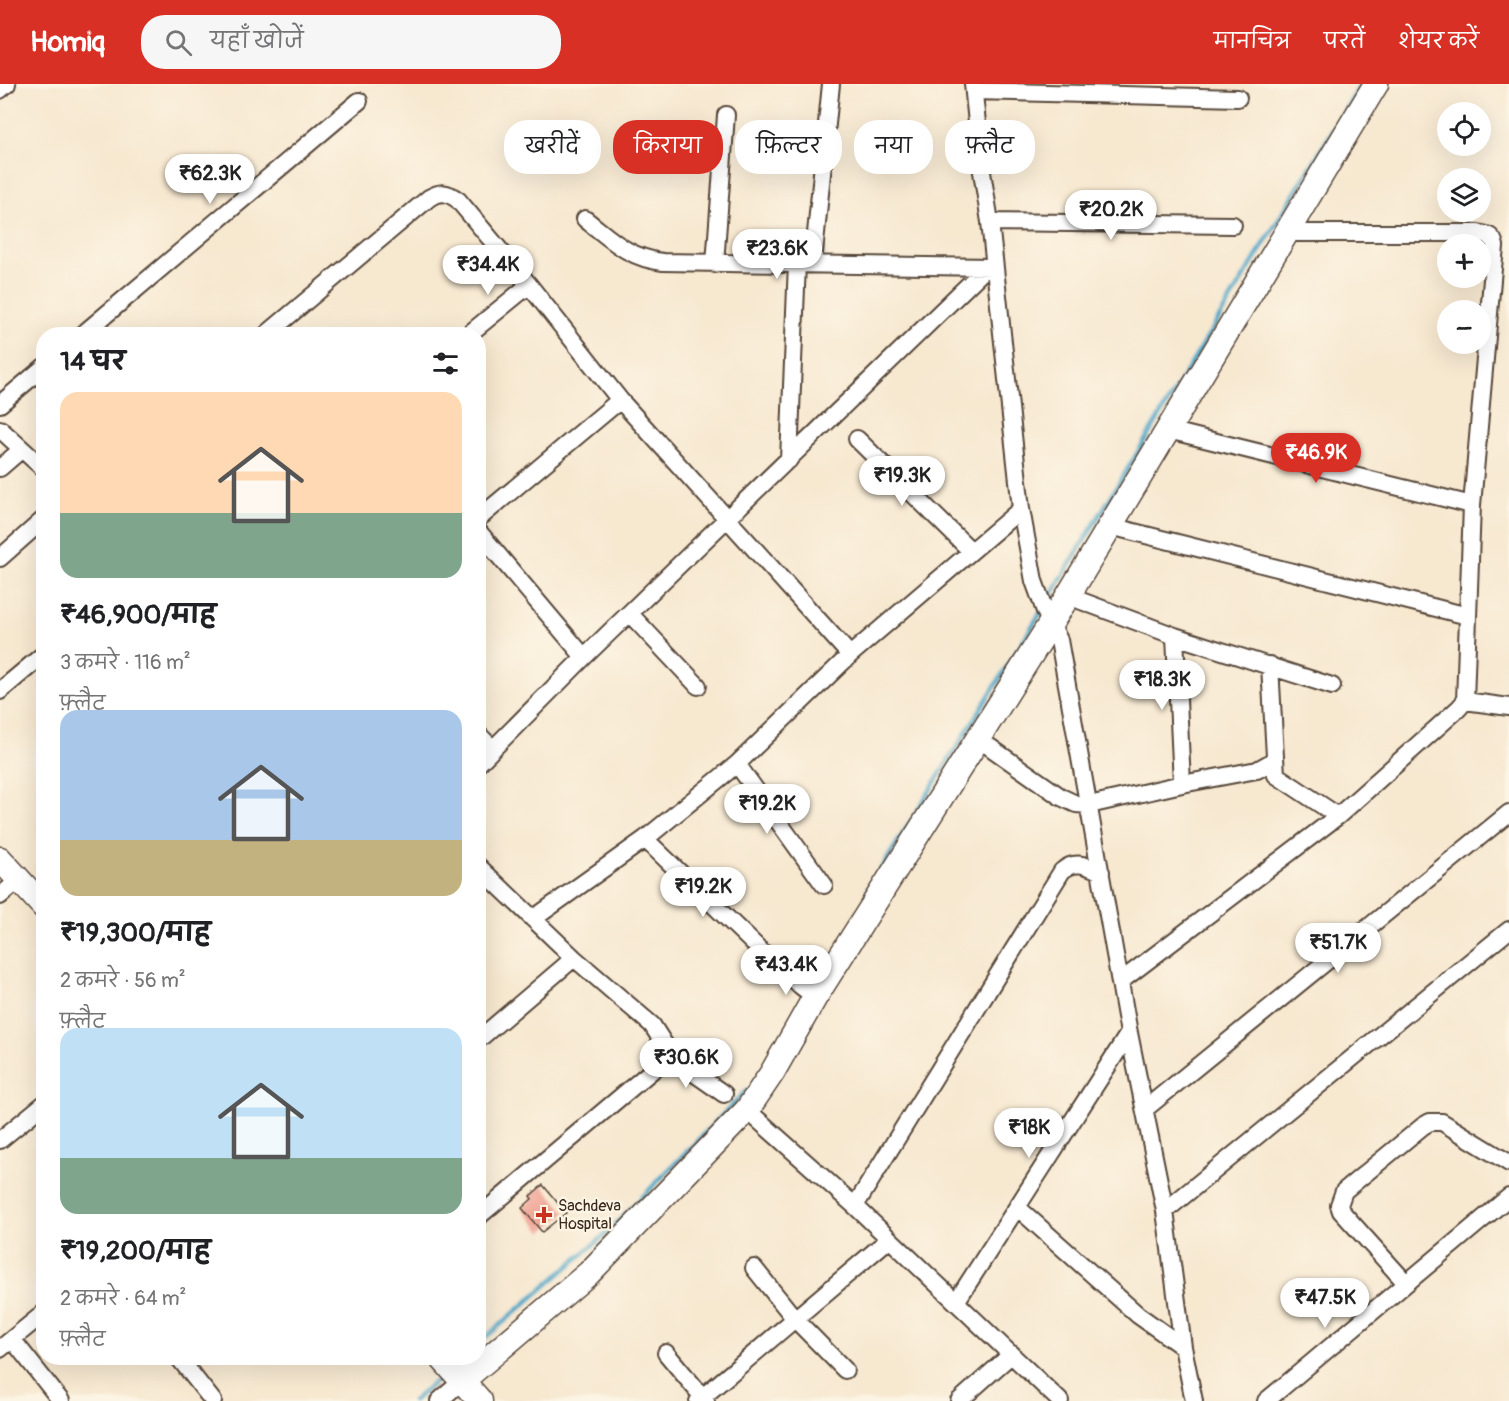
<!DOCTYPE html>
<html lang="hi">
<head>
<meta charset="utf-8">
<style>
  :root { --surface:#fff; --page:#f6f6f6; --text:#202124; --muted:#757577; --accent:#d93025 }
  body { margin:0; font-family:Pangolin,"Playpen Sans Deva",sans-serif; background:var(--page); color:var(--text); height:100vh; display:flex; flex-direction:column; font-size:22px; white-space:nowrap }
  * { box-sizing:border-box; margin:0 }
  p { font-size:20px; color:var(--muted) }
  .icon { flex:none; width:33px; height:33px; fill:none; stroke:currentColor; stroke-width:2; stroke-linecap:round; stroke-linejoin:round }
  .map { position:relative; flex:1; overflow:hidden }
  .panel { position:absolute; left:36px; top:243px; width:450px; height:1038px; display:flex; flex-direction:column; background:var(--surface); border-radius:24px; box-shadow:0 6px 24px #0002 }
  .panel>* { flex:none }
  .hud { position:absolute; left:504px; top:36px; width:570px; height:54px; display:flex; gap:12px }
  .controls { position:absolute; left:1437px; top:18px; display:grid; gap:12px }
  .controls a { display:grid; place-items:center; width:54px; height:54px; border-radius:50%; background:var(--surface); box-shadow:0 6px 24px #0002; font-size:30px }
  .price { position:absolute; translate:-50% -51px; padding:0 14px; border-radius:21px; background:#fff; color:#222; font-size:20px; line-height:39px; filter:drop-shadow(0 2px 3px #0008) }
  .price::after { content:''; position:absolute; left:50%; top:36px; width:18px; height:14px; margin-left:-9px; background:inherit; clip-path:polygon(0 0,100% 0,50% 100%) }
  .price.selected { background:var(--accent); color:#fff }
  ul { padding:0; list-style:none }
  li { display:grid; align-content:center; gap:12px; height:318px; padding:0 24px }
  li span { display:grid; place-items:center; height:186px; border-radius:18px; color:#555 }
  li>.icon { margin-inline-start:auto }
  span .icon { width:108px; height:108px; fill:#fffc; stroke-width:1 }
  li b { font-size:26px }
  h2 { display:flex; justify-content:space-between; align-items:center; height:72px; padding:0 24px; font-size:26px }
  .pill { padding:0 21px; border-radius:24px; background:var(--surface); box-shadow:0 6px 24px #0002; font-size:21px; line-height:54px }
  .pill.selected { background:var(--accent); color:#fff }
  header { display:flex; align-items:center; gap:36px; box-sizing:border-box; height:84px; padding:0 30px; background:var(--accent); color:#fff }
  header strong { font-size:28px }
  nav { display:flex; gap:33px; margin-inline-start:auto; font-size:21px }
  .search { width:420px; height:54px; background:var(--page); display:flex; align-items:center; gap:15px; box-sizing:border-box; padding:0 21px; border-radius:24px; color:var(--muted); font-size:22px }
  .map>svg:first-child { display:block }
  .lines { fill:none; stroke-linecap:round; stroke-linejoin:round }
  .stream { stroke:#4aa5c8; stroke-width:4.5 }
  .building { fill:#ee9a8c }
  .street-casing { stroke:#574639; stroke-width:20 }
  .secondary-casing { stroke:#574639; stroke-width:27 }
  .street { stroke:#fff; stroke-width:16 }
  .secondary { stroke:#fff; stroke-width:24 }
  .poi-dot { fill:#c8321e; stroke:#fcf5e5; stroke-width:2 }
  .labels { text-anchor:middle; dominant-baseline:central; stroke-width:4.5; stroke-linejoin:round; paint-order:stroke }
  .poi-label { font-size:16px; fill:#3b2a1e; stroke:#fcf5e5; text-anchor:start }
</style>
</head>
<body>
<header>
<strong>Homiq</strong>
<div class="search"><svg class="icon" aria-label="search" viewBox="0 0 24 24"><circle cx="10" cy="10" r="6"/><path d="M15 15l6 6"/></svg>यहाँ खोजें</div>
<nav><a>मानचित्र</a><a>परतें</a><a>शेयर करें</a></nav>
</header>
<div class="map">
<svg width="1509" height="1317" viewBox="0 0 1509 1317">
  <rect width="100%" height="100%" fill="#fcf5e5"/>
  <filter id="ink" filterUnits="userSpaceOnUse"><feTurbulence type="fractalNoise" baseFrequency=".0167" numOctaves="2"/><feDisplacementMap in="SourceGraphic" scale="12" xChannelSelector="R" yChannelSelector="G"/><feConvolveMatrix kernelMatrix="1 2 1 2 8 2 1 2 1" color-interpolation-filters="sRGB"/></filter>
  <filter id="wash" filterUnits="userSpaceOnUse"><feTurbulence type="fractalNoise" baseFrequency=".008" numOctaves="4" result="noise"/><feDisplacementMap in="SourceGraphic" scale="24" xChannelSelector="R" yChannelSelector="G"/><feGaussianBlur stdDeviation="1.35" result="paint"/><feColorMatrix in="noise" values="0 0 0 0 0 0 0 0 0 0 0 0 0 0 0 0 0 1.4 0 .05"/><feComposite in="paint" operator="in"/></filter>
  <g filter="url(#wash)">
    <rect width="100%" height="100%" fill="#f7e8d0"/>
    <g class="lines">
      <path class="stream" d="M1047,518L1361,0
        M868,806L1041,528
        M478,1260L606,1150L747,1006
        M413,1317L445,1289"/>
    </g>
    <g id="blocks">
      <path class="building" d="M543,1101L566,1129L542,1148L522,1124L532,1115L530,1112Z"/>
    </g>
  </g>
  <g filter="url(#ink)">
    <use href="#blocks" fill-opacity="0" stroke="#574639" stroke-width="1.5"/>
    <g class="lines">
      <defs>
        <path id="street" d="M973,0L982,88L990,138L1021,425L1034,497L1045,527L1059,556L1129,949L1165,1127L1183,1263L1194,1317
          M0,6L7,0
          M974,7L1238,14
          M585,135C612,156 628,174 663,178L993,183
          M990,138L1233,141
          M813,179L831,0
          M715,180L726,31
          M83,250L359,17
          M267,250L429,114C441,107 447,108 458,116L529,201L620,316L850,571
          M469,250L529,201
          M0,320L44,283
          M0,345L44,385
          M1168,346L1472,421
          M857,355L971,467
          M789,376L797,179
          M0,384L22,365
          M478,435L620,316
          M1110,442L1468,532
          M478,447L584,573
          M0,474L44,435
          M1068,512L1175,552L1332,602
          M630,530L698,602
          M1175,552L1182,700
          M1270,581L1276,691L1338,732
          M0,607L44,570
          M1465,617L1509,623
          M478,650L492,664
          M977,654L1061,713L1076,720L1089,721L1182,700L1257,686L1275,676
          M478,680L584,573L987,183
          M737,680L824,801
          M645,755L784,889L815,913
          M478,782L574,874L652,941L668,966L666,974L655,984L478,1133
          M0,812L19,796
          M533,835L645,755L737,680L850,571L1021,425
          M1121,897L1338,732L1459,624L1465,617L1472,421L1495,162C1493,151 1488,151 1478,149H1287
          M478,956L574,874
          M668,971L724,1010
          M1145,1025L1509,729
          M747,1026L855,1122L1060,1317
          M0,1056L44,1020
          M855,1122L1062,787C1075,775 1088,782 1101,788
          M1018,1124L1138,1231L1183,1263
          M1165,1127L1509,846
          M754,1184L795,1235L845,1286
          M1406,1199L1341,1127L1339,1121L1344,1107L1423,1042L1430,1038H1442L1509,1079
          M956,1218L1129,949
          M12,1255L61,1317
          M0,1265L44,1229
          M666,1269L706,1317
          M179,1274L213,1317
          M439,1317L463,1296
          M698,1317L888,1156
          M959,1317L1012,1270
          M1266,1317L1509,1113"/>
        <path id="secondary" d="M0,775L44,823
          M442,1274L480,1317
          M463,1296L589,1189L747,1026L772,989L815,913L1068,512L1376,0"/>
      </defs>
      <use href="#street" class="street-casing"/>
      <use href="#secondary" class="secondary-casing"/>
      <use href="#street" class="street"/>
      <use href="#secondary" class="secondary"/>
    </g>
  </g>
  <path class="poi-dot" d="M541 1122h6v6h6v6h-6v6h-6v-6h-6v-6h6z"/>
  <g class="labels">
    <g class="poi-label">
      <text x="558" y="1122">Sachdeva<tspan x="558" dy="18">Hospital</tspan></text>
    </g>
  </g>
</svg>
<div class="controls">
<a><svg class="icon" aria-label="locate" viewBox="0 0 24 24"><circle cx="12" cy="12" r="6"/><path d="M12 2v4M12 18v4M2 12h4M18 12h4"/></svg></a>
<a><svg class="icon" aria-label="layers" viewBox="0 0 24 24"><path d="M12 4l9 5-9 5-9-5zM3 14l9 5 9-5"/></svg></a>
<a>+</a>
<a>−</a>
</div>
<b class="price" style="left:210px;top:121px">₹62.3K</b>
<b class="price" style="left:1111px;top:157px">₹20.2K</b>
<b class="price" style="left:777px;top:196px">₹23.6K</b>
<b class="price" style="left:488px;top:212px">₹34.4K</b>
<b class="price selected" style="left:1316px;top:400px">₹46.9K</b>
<b class="price" style="left:902px;top:423px">₹19.3K</b>
<b class="price" style="left:1162px;top:627px">₹18.3K</b>
<b class="price" style="left:767px;top:751px">₹19.2K</b>
<b class="price" style="left:703px;top:834px">₹19.2K</b>
<b class="price" style="left:1338px;top:890px">₹51.7K</b>
<b class="price" style="left:786px;top:912px">₹43.4K</b>
<b class="price" style="left:686px;top:1005px">₹30.6K</b>
<b class="price" style="left:1029px;top:1075px">₹18K</b>
<b class="price" style="left:1325px;top:1245px">₹47.5K</b>
<div class="hud">
<a class="pill">खरीदें</a>
<a class="pill selected">किराया</a>
<a class="pill">फ़िल्टर</a>
<a class="pill">नया</a>
<a class="pill">फ़्लैट</a>
</div>
<section class="panel">
<h2>14 घर<svg class="icon" aria-label="filters" viewBox="0 0 24 24"><path d="M4 7h16M4 17h16"/><circle cx="9" cy="7" r="2"/><circle cx="15" cy="17" r="2"/></svg></h2>
<ul>
<li><span style="background:linear-gradient(#ffd9b3 65%,#7fa58c 0)"><svg class="icon" aria-label="home" viewBox="0 0 24 24"><path d="M3 11l9-7 9 7M6 9v11h12V9"/></svg></span><div><b>₹46,900/माह</b><p>3 कमरे · 116 m²</p><p>फ़्लैट</p></div></li>
<li><span style="background:linear-gradient(#a9c7e8 70%,#c2b280 0)"><svg class="icon" aria-label="home" viewBox="0 0 24 24"><path d="M3 11l9-7 9 7M6 9v11h12V9"/></svg></span><div><b>₹19,300/माह</b><p>2 कमरे · 56 m²</p><p>फ़्लैट</p></div></li>
<li><span style="background:linear-gradient(#bfe0f5 70%,#7fa58c 0)"><svg class="icon" aria-label="home" viewBox="0 0 24 24"><path d="M3 11l9-7 9 7M6 9v11h12V9"/></svg></span><div><b>₹19,200/माह</b><p>2 कमरे · 64 m²</p><p>फ़्लैट</p></div></li>
</ul>
</section>
</div>
</body>
</html>
